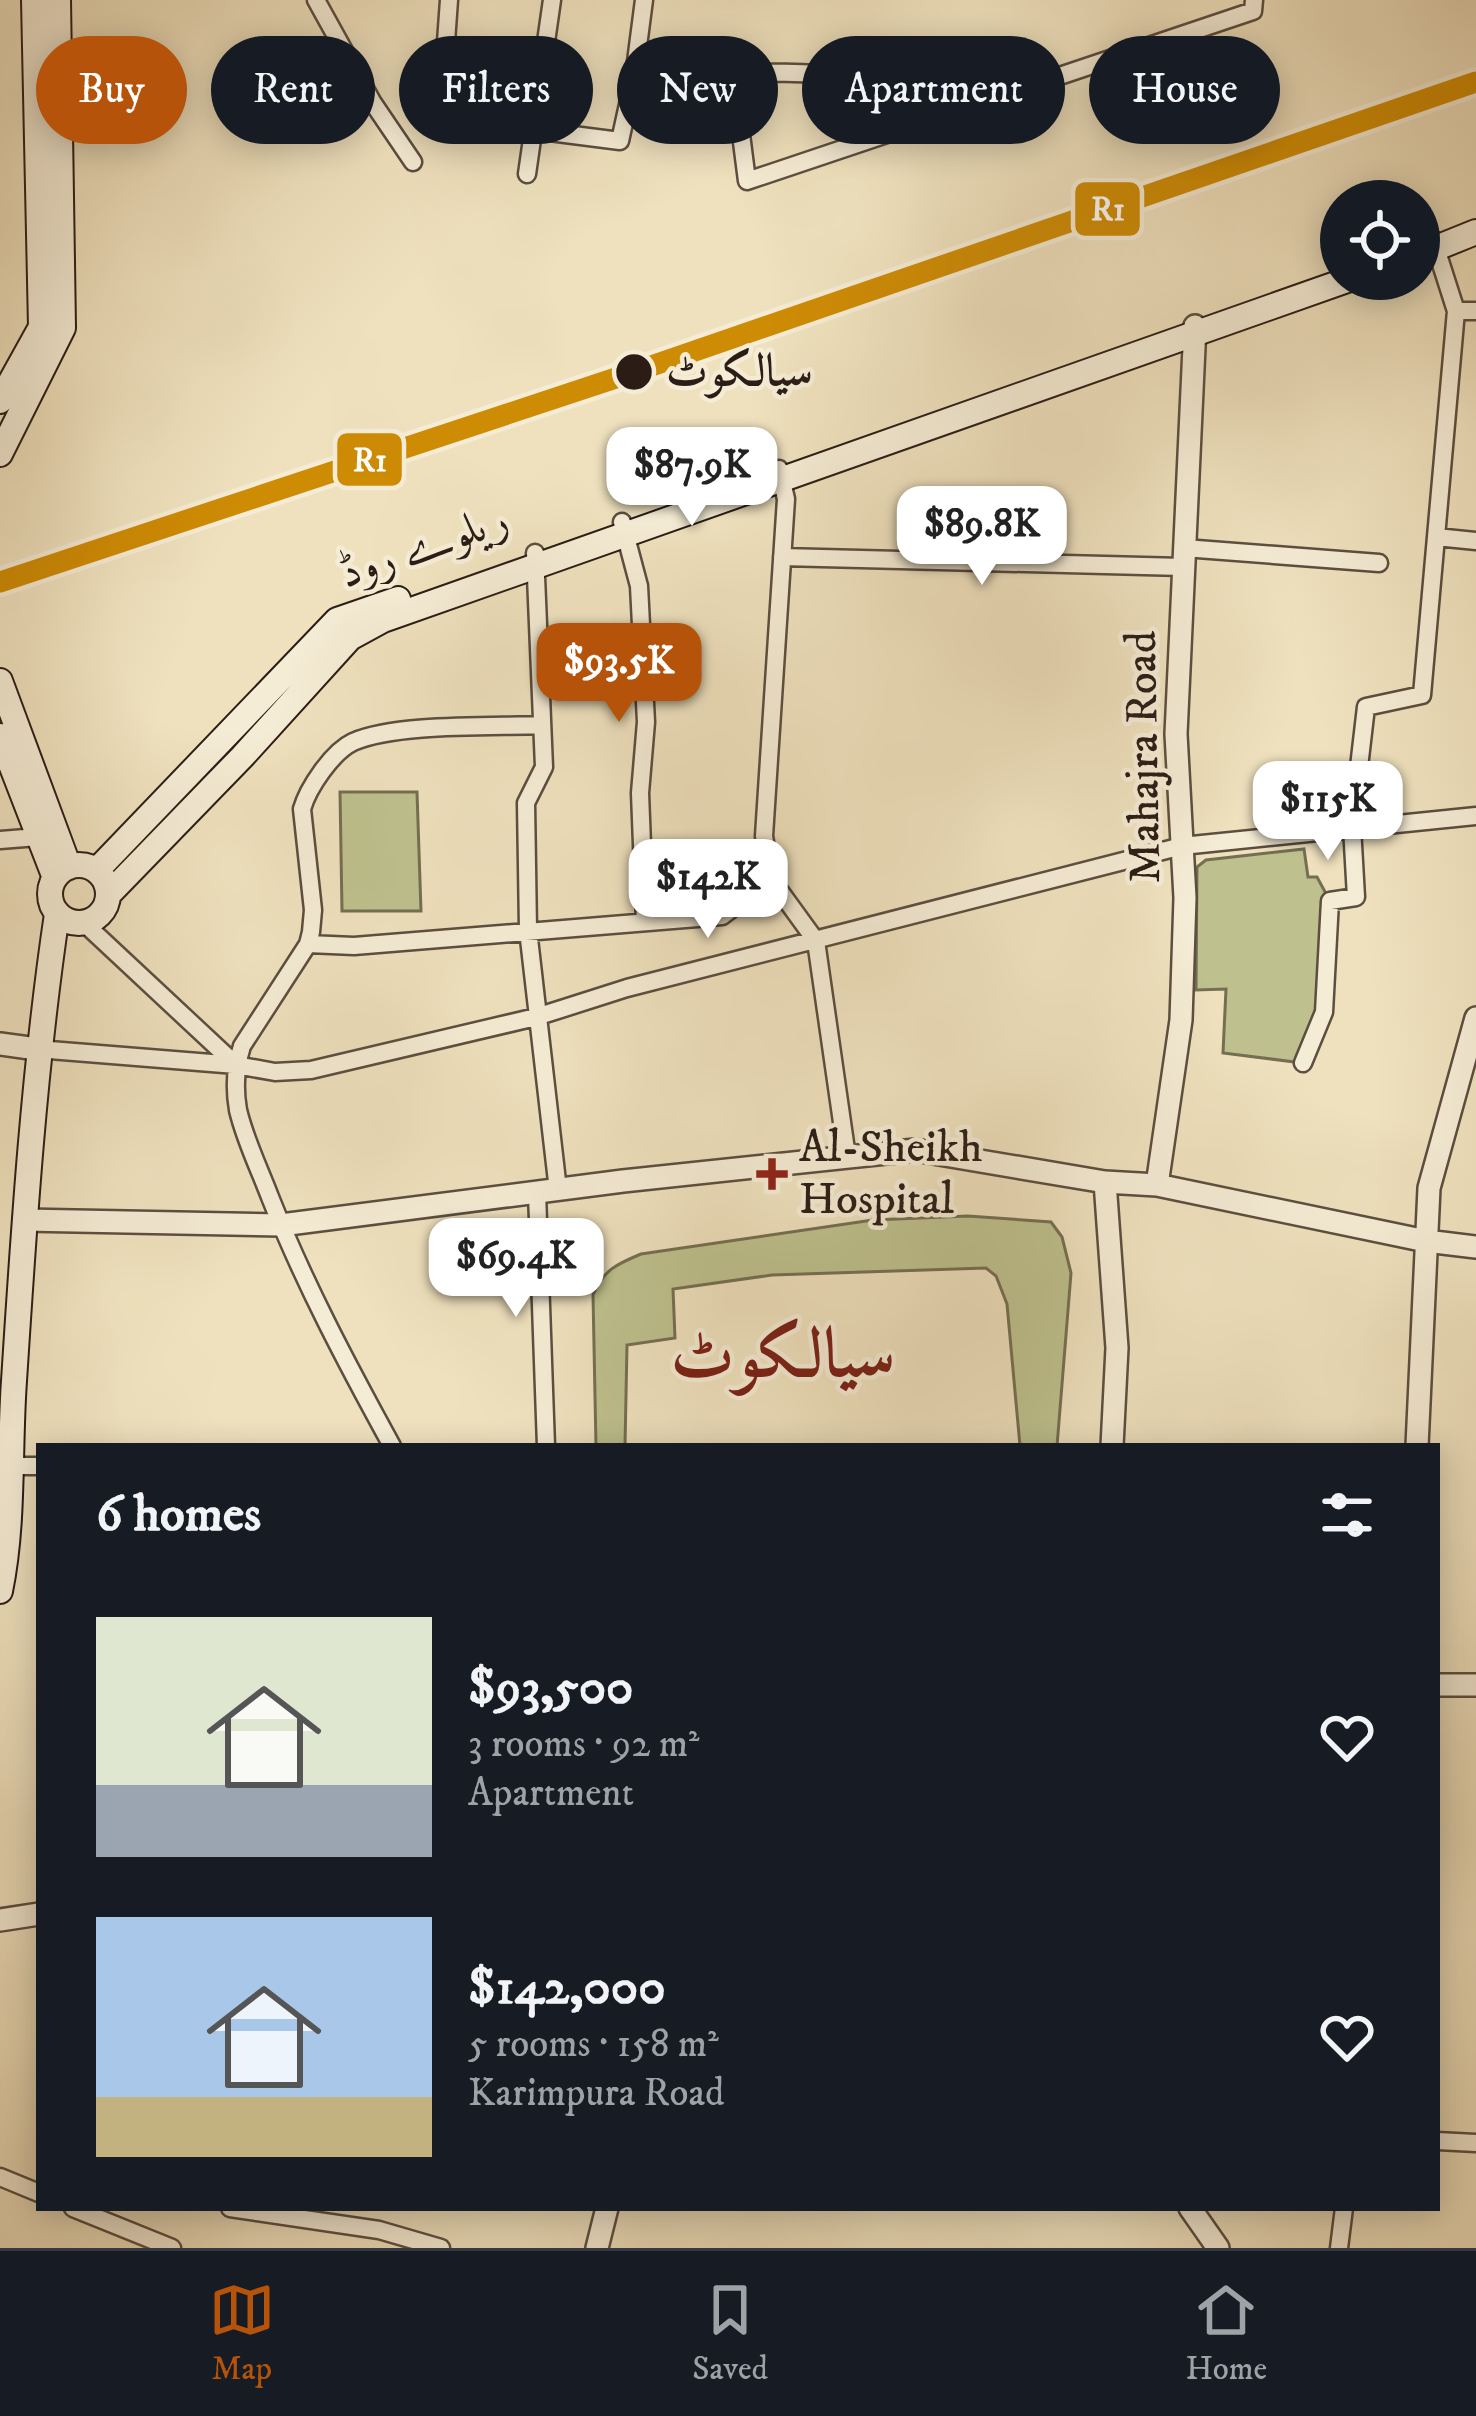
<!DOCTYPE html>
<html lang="en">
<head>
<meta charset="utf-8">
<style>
  :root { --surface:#171b24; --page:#20242c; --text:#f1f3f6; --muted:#9ea1a6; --line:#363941; --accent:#b45309 }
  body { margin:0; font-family:"IM FELL DW Pica",Amiri,serif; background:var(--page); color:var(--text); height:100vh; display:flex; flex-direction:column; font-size:45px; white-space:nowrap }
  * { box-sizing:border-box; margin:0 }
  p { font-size:39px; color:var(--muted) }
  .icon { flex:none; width:66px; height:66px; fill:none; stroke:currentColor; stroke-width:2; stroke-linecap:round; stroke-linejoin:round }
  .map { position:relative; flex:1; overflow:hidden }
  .panel { position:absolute; left:36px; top:1443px; width:1404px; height:768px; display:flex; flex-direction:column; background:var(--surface); border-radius:0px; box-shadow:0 6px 30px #0003 }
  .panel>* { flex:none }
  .hud { position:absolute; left:36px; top:36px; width:1404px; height:108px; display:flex; gap:24px }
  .fabs { position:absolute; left:1320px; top:180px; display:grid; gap:24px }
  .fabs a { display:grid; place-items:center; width:120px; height:120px; border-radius:50%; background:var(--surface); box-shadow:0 6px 30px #0003; font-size:60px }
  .price { position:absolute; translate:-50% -102px; padding:0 27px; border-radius:24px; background:#fff; color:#222; font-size:39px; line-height:78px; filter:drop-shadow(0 3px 6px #0008) }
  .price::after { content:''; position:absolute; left:50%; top:72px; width:36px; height:27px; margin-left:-18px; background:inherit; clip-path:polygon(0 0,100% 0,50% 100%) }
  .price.selected { background:var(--accent); color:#fff }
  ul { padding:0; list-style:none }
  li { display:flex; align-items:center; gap:36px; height:300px; padding:0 60px }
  li span { display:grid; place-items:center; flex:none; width:336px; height:240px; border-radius:0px; color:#555 }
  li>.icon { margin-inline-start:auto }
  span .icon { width:144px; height:144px; fill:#fffc; stroke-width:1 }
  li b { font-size:51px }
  h2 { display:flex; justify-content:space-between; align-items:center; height:144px; padding:0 60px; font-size:51px }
  .tag { padding:0 42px; border-radius:54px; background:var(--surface); box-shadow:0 6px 30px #0003; font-size:42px; line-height:108px }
  .tag.selected { background:var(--accent); color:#fff }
  .tab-bar { display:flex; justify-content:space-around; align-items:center; height:168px; border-top:3px solid var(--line); background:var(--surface); font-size:33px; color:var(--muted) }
  .tab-bar a { display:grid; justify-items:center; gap:6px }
  .tab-bar .selected { color:var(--accent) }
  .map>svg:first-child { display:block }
  .green { fill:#bec18e; stroke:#746f52; stroke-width:3 }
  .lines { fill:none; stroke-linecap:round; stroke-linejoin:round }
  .minor-casing { stroke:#5c4e40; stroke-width:21 }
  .tertiary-casing { stroke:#5c4e40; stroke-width:26 }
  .secondary-casing { stroke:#2b1d16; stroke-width:28 }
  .minor { stroke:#f5ecd5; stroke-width:16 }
  .tertiary { stroke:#f5ecd5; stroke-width:21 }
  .secondary { stroke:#f5ecd5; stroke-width:24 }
  .rail-1-casing { stroke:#f5ecd5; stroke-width:30 }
  .rail-1 { stroke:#ce8b04; stroke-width:21 }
  .stop-dot { fill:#2b1d16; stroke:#f5ecd5; stroke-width:4.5 }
  .poi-dot { fill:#8f2418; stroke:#f5ecd5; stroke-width:4.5 }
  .labels { text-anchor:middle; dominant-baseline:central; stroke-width:9; stroke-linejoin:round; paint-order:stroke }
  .stop-label { font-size:45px; font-weight:bold; fill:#2b1d16; stroke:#f5ecd5; text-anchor:start }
  .street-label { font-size:45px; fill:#2b1d16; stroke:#f5ecd5 }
  .poi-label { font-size:45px; fill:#2b1d16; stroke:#f5ecd5; text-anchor:start }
  .town-label { font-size:69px; font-weight:bold; fill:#7a1f14; stroke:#f5ecd5 }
  .line-badge { stroke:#f5ecd5; stroke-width:4.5 }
  .badge-label { font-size:33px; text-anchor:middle; font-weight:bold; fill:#fff }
</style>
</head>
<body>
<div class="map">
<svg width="1476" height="2248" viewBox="0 0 1476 2248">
  <rect width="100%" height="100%" fill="#efe1be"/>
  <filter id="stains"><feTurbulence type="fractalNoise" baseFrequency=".00167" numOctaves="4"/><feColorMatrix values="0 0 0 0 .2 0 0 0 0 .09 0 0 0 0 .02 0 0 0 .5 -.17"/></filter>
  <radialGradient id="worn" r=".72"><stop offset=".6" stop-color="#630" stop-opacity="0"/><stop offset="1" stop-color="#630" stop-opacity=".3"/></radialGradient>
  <path class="green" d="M340,792H417L421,911H342Z
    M1304,849L1308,877H1317L1330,901L1324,1012L1303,1063L1223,1053L1226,989L1196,990L1197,867L1206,860Z
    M968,1216L1051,1222L1062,1237L1071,1273L1057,1446H1020L1007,1304L996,1276L986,1268L772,1275L673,1289L675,1338L627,1345L625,1446H596L593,1295C603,1270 617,1264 641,1254L873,1220Z"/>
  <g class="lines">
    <defs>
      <path id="minor" d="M316,0L373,103L413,162
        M444,70L449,0
        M733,72L747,181L1253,11L1254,0
        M634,77C725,73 821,66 910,87
        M534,130L620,141L634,77L644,0
        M527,174L552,0
        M1456,311H1476
        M779,469L786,499L764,836L771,879L816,941L847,1157
        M622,522L639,586L646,722L640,793L645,922
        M1436,537L1476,541
        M1184,548L1379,563
        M535,553L544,767L526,803L528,930L558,1190
        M782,557L1183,567
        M0,840L38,837
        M84,923L235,1064
        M308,944L354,946L722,916L771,879
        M37,1049L236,1065L275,1072L311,1070L536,1017L627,988L1182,846L1476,816
        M1303,1063L1324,1012L1330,901L1356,897L1352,827L1366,707L1422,695L1456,311L1433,239
        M537,1193L546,1446
        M392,1446C347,1364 304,1283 270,1197C259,1168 245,1140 238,1110C234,1087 235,1068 242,1046L308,944L311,932L313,910L302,809C308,788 332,752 353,742C396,723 493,727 542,725
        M8,1466H39
        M1437,2141L1476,2143
        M0,2177L39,2193
        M73,2208L172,2248
        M230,2208L379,2230L441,2248
        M1339,2248L1344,2208"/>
      <path id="tertiary" d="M0,1044L37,1049
        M1105,1182L1117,1348L1112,1446
        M1157,1185L1181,1020L1185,898L1176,734L1195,326
        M24,1220L281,1225L623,1181L915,1150L1105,1182L1157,1185L1426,1241L1476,1247
        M1417,1446L1429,1188L1476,1018
        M1437,1685H1476
        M0,1920L39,1914
        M1190,2208L1218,2248
        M597,2248L607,2208"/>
      <path id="secondary" d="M1419,255L1476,232
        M0,401L41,327L34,0
        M0,454L63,328L58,0
        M0,681L69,867
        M0,736L55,878
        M50 894a29 29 0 1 1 58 0a29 29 0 1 1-58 0Z
        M97,870L337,620L398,599
        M109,894L242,757L350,638L383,620L1350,279
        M0,1591C14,1523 9,1450 14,1381C24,1224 34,1069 57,914"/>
    </defs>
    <use href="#minor" class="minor-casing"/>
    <use href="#tertiary" class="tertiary-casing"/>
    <use href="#secondary" class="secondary-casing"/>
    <use href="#minor" class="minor"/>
    <use href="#tertiary" class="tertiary"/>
    <use href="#secondary" class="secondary"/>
    <defs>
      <path id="rail-1" d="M0,582L634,372L1476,82"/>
    </defs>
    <use href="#rail-1" class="rail-1-casing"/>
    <use href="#rail-1" class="rail-1"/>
  </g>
  <circle class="stop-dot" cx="634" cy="372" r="20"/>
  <path class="poi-dot" d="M766 1156h12v12h12v12h-12v12h-12v-12h-12v-12h12z"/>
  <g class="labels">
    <g class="stop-label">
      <text x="666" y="372">سیالکوٹ</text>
    </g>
    <g class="street-label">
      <text transform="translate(424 547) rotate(-19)">ریلوے روڈ</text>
      <text transform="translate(1144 757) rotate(-91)">Mahajra Road</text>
    </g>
    <g class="poi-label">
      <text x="799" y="1148">Al-Sheikh<tspan x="799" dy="52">Hospital</tspan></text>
    </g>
    <g class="town-label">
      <text x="783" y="1356">سیالکوٹ</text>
    </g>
  </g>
  <g class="line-badge">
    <rect x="1073" y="180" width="69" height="58" rx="12" fill="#ce8b04"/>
    <rect x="335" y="431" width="69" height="57" rx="12" fill="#ce8b04"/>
  </g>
  <g class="badge-label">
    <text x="1108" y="220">R1</text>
    <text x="370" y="471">R1</text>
  </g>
  <rect width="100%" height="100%" filter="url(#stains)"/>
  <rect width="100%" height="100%" fill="url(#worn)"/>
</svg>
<div class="fabs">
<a><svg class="icon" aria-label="locate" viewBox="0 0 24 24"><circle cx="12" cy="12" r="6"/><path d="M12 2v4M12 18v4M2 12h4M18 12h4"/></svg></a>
</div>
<b class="price" style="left:692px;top:529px">$87.9K</b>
<b class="price" style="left:982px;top:588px">$89.8K</b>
<b class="price selected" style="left:619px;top:725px">$93.5K</b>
<b class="price" style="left:1328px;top:863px">$115K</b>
<b class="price" style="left:708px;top:941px">$142K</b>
<b class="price" style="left:516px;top:1320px">$69.4K</b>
<div class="hud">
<a class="tag selected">Buy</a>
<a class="tag">Rent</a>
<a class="tag">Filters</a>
<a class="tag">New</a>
<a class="tag">Apartment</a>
<a class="tag">House</a>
</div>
<section class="panel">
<h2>6 homes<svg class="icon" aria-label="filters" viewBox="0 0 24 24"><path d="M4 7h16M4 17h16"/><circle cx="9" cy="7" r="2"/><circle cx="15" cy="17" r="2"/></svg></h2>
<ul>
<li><span style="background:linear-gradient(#dfe7d0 70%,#9aa5b1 0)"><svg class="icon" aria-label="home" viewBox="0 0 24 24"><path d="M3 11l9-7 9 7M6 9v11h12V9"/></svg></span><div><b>$93,500</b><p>3 rooms · 92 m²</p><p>Apartment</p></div><svg class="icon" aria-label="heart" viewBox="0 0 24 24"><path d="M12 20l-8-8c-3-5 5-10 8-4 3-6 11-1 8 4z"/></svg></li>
<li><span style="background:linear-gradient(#a9c7e8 75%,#c2b280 0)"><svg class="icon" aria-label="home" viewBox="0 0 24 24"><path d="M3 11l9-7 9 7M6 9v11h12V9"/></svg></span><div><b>$142,000</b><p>5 rooms · 158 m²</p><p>Karimpura Road</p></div><svg class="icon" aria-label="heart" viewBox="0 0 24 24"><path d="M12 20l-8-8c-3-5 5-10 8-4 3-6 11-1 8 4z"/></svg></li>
</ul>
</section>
</div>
<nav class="tab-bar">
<a class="selected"><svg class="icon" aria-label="map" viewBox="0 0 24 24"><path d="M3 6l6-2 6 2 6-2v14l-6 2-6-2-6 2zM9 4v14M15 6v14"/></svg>Map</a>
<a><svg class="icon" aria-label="saved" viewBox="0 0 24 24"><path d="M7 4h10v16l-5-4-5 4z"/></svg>Saved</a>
<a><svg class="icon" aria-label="home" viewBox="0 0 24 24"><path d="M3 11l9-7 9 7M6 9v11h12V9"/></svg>Home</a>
</nav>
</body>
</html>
